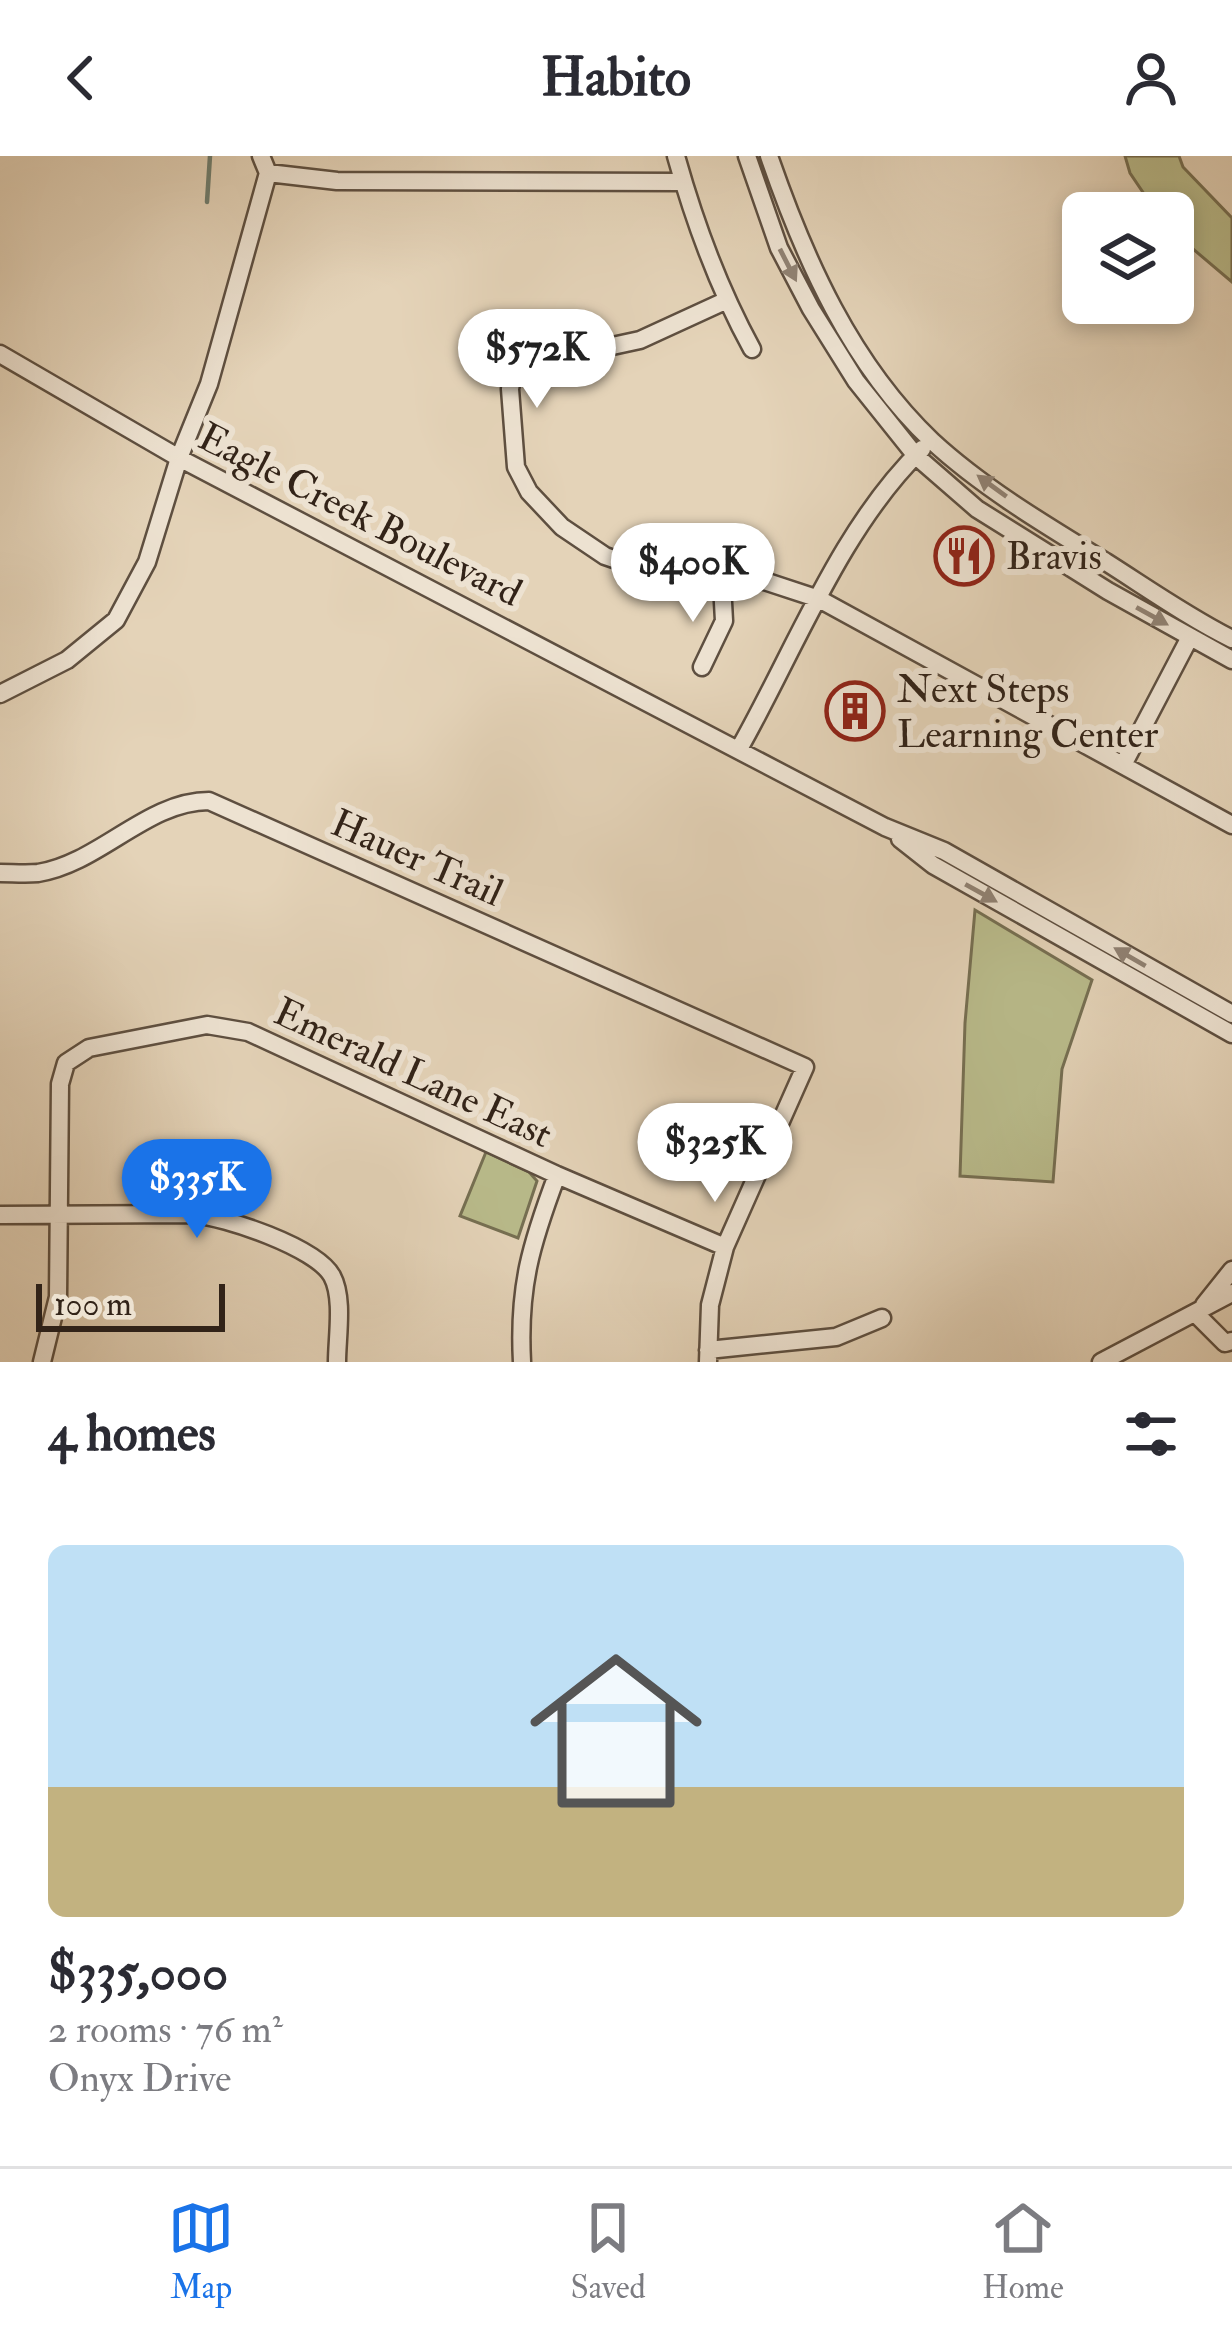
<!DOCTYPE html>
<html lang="en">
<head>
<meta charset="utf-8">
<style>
  :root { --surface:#fff; --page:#f7f7f7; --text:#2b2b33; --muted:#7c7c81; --line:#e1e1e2; --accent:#1a73e8 }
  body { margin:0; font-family:"IM FELL Double Pica",serif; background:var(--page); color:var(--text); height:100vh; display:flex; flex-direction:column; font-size:45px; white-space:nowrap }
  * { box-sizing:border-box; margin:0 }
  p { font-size:39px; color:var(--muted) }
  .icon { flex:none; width:66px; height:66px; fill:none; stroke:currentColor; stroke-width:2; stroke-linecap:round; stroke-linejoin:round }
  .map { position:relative; height:1206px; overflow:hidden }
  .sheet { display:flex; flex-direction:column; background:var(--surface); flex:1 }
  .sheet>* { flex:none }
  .fabs { position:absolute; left:1062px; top:36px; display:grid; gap:24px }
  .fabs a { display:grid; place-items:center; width:132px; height:132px; border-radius:18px; background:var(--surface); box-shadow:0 6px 18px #0003; font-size:60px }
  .scale { position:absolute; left:36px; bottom:30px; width:189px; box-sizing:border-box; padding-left:12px; border:6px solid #322318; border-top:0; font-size:33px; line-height:42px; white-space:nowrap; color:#322318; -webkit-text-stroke:9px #ede2d1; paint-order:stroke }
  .price { position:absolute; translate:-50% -102px; padding:0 27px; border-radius:42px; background:#fff; color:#222; font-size:39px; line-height:78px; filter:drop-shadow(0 3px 6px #0008) }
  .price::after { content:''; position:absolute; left:50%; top:72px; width:36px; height:27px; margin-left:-18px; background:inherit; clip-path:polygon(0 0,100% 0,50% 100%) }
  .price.current { background:var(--accent); color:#fff }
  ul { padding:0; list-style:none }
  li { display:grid; align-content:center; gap:24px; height:636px; padding:0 48px }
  li span { display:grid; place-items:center; height:372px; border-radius:18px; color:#555 }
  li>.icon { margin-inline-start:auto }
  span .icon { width:216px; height:216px; fill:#fffc; stroke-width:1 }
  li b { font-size:51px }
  h2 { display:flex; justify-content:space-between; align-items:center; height:144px; padding:0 48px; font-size:51px }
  header { display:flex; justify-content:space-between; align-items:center; height:156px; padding:0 48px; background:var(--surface); font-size:54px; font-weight:700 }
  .tabs { display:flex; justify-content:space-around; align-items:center; height:168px; border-top:3px solid var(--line); background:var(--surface); font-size:33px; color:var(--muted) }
  .tabs a { display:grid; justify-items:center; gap:6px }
  .tabs .current { color:var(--accent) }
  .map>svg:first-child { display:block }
  .green { fill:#b9bb8b; stroke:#766f52; stroke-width:3 }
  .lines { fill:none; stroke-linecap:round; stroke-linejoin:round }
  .stream { stroke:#6f7d6e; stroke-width:4.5 }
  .minor-casing { stroke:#5e4f40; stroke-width:21 }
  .minor { stroke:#ede2d1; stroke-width:16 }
  .oneway { fill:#908274 }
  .labels { text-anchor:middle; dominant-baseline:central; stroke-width:12; stroke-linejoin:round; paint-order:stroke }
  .street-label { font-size:39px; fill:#322318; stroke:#ede2d1 }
  .poi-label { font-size:39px; fill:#322318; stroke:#ede2d1; text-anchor:start }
</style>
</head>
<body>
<header><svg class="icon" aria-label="back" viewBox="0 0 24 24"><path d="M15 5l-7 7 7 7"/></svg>Habito<svg class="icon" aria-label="person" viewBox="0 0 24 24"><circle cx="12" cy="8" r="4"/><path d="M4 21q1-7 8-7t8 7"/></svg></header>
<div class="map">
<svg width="1232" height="1206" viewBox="0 0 1232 1206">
  <rect width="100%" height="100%" fill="#e4d3b8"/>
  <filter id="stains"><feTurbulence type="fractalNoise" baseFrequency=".00167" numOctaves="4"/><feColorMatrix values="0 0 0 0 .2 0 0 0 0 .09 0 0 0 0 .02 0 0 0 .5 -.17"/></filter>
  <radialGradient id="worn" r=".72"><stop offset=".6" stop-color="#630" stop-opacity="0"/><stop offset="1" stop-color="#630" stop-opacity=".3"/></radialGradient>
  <path class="green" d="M1125,0H1179L1183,11L1232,62V126L1173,76V57H1157L1130,17Z
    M975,754L1092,824L1062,913L1053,1026L960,1020L965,867Z
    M486,996L529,1016L537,1025L518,1082L460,1060Z"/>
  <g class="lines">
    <path class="stream" d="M207,46L210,0"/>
    <defs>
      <path id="minor" d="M676,0C695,68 718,131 752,193
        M747,0L779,92L811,153L856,225L916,300L977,353L1108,435L1232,504
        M769,0C805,104 851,208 932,285C983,332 1047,370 1106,406C1147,432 1188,461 1232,483
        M268,17L337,25L683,26
        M0,198L179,302L885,671L944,695L1232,858
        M698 409a20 20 0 1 1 40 0a20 20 0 1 1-40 0Z
        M698,409L640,412L605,400L562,371L529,336L516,311L510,233L513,216L526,200L547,195L580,197L640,184L725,145
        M737,416L819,443L1232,669
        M702,511L724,465L722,428
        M0,538L67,504L116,464L147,406L179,302L209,228L268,17L261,0
        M739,593C794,496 841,371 922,293
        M1123,609L1190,481
        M900,683L933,709L1232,878
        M0,717C12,717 26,718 38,717C100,707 147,645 209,645L805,911L725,1091L710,1149L708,1206
        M0,1059L193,1058C225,1061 316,1091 332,1120C344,1142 337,1181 337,1206
        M1204,1149L1232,1114
        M1195,1157L1225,1187L1232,1185
        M708,1194L836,1181L882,1162
        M42,1206L58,1141L60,928L66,907L89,892L207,869L248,876L557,1019L725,1091
        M522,1206C518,1131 531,1088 557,1019
        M1101,1206L1232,1137"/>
    </defs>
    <use href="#minor" class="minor-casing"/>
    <use href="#minor" class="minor"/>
  </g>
  <defs><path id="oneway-solid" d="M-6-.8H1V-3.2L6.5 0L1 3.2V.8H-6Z" transform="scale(3)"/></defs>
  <g class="oneway">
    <use href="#oneway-solid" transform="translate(788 109) rotate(63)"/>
    <use href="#oneway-solid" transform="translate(992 330) rotate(-144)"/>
    <use href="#oneway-solid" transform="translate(1152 460) rotate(29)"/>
    <use href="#oneway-solid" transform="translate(981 737) rotate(29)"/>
    <use href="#oneway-solid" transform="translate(1130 801) rotate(-150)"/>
  </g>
  <defs>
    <symbol id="restaurant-ring" viewBox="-11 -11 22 22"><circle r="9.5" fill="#ede2d1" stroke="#8f2418" stroke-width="1.5"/><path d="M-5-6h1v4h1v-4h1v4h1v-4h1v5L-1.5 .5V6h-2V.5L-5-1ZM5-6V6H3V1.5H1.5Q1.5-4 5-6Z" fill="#8f2418"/></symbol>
    <symbol id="building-ring" viewBox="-11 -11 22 22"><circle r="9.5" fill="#ede2d1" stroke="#8f2418" stroke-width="1.5"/><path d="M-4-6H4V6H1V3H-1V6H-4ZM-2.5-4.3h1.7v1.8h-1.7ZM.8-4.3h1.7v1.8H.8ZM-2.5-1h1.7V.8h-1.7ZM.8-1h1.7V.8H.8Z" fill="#8f2418"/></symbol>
  </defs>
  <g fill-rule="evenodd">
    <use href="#restaurant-ring" x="931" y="367" width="66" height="66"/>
    <use href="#building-ring" x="822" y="522" width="66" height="66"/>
  </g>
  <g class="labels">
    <g class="street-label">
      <text transform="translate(360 359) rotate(27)">Eagle Creek Boulevard</text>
      <text transform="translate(417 702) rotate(24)">Hauer Trail</text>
      <text transform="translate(413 917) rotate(25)">Emerald Lane East</text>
    </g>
    <g class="poi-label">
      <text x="1006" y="400">Bravis</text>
      <text x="897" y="533">Next Steps<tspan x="897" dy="45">Learning Center</tspan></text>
    </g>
  </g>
  <rect width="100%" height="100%" filter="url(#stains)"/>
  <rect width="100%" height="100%" fill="url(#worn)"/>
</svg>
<div class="fabs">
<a><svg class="icon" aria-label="layers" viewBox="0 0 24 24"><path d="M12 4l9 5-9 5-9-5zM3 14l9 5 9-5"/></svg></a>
</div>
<div class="scale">100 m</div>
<b class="price" style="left:537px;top:255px">$572K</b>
<b class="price" style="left:693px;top:469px">$400K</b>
<b class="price" style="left:715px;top:1049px">$325K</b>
<b class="price current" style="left:197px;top:1085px">$335K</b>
</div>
<section class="sheet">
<h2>4 homes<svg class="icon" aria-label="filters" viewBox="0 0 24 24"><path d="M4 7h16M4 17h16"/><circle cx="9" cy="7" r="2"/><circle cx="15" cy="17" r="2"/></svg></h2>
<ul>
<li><span style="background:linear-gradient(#bfe0f5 65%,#c2b280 0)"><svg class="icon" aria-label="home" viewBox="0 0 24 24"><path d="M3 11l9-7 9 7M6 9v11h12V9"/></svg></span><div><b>$335,000</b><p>2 rooms · 76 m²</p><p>Onyx Drive</p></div></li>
</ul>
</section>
<nav class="tabs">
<a class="current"><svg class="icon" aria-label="map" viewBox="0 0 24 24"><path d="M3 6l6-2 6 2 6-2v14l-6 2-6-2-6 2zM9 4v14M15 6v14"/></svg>Map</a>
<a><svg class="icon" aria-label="saved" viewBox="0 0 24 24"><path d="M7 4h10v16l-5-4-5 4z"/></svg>Saved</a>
<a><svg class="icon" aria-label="home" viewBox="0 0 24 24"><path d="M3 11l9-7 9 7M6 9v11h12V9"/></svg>Home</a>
</nav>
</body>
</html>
